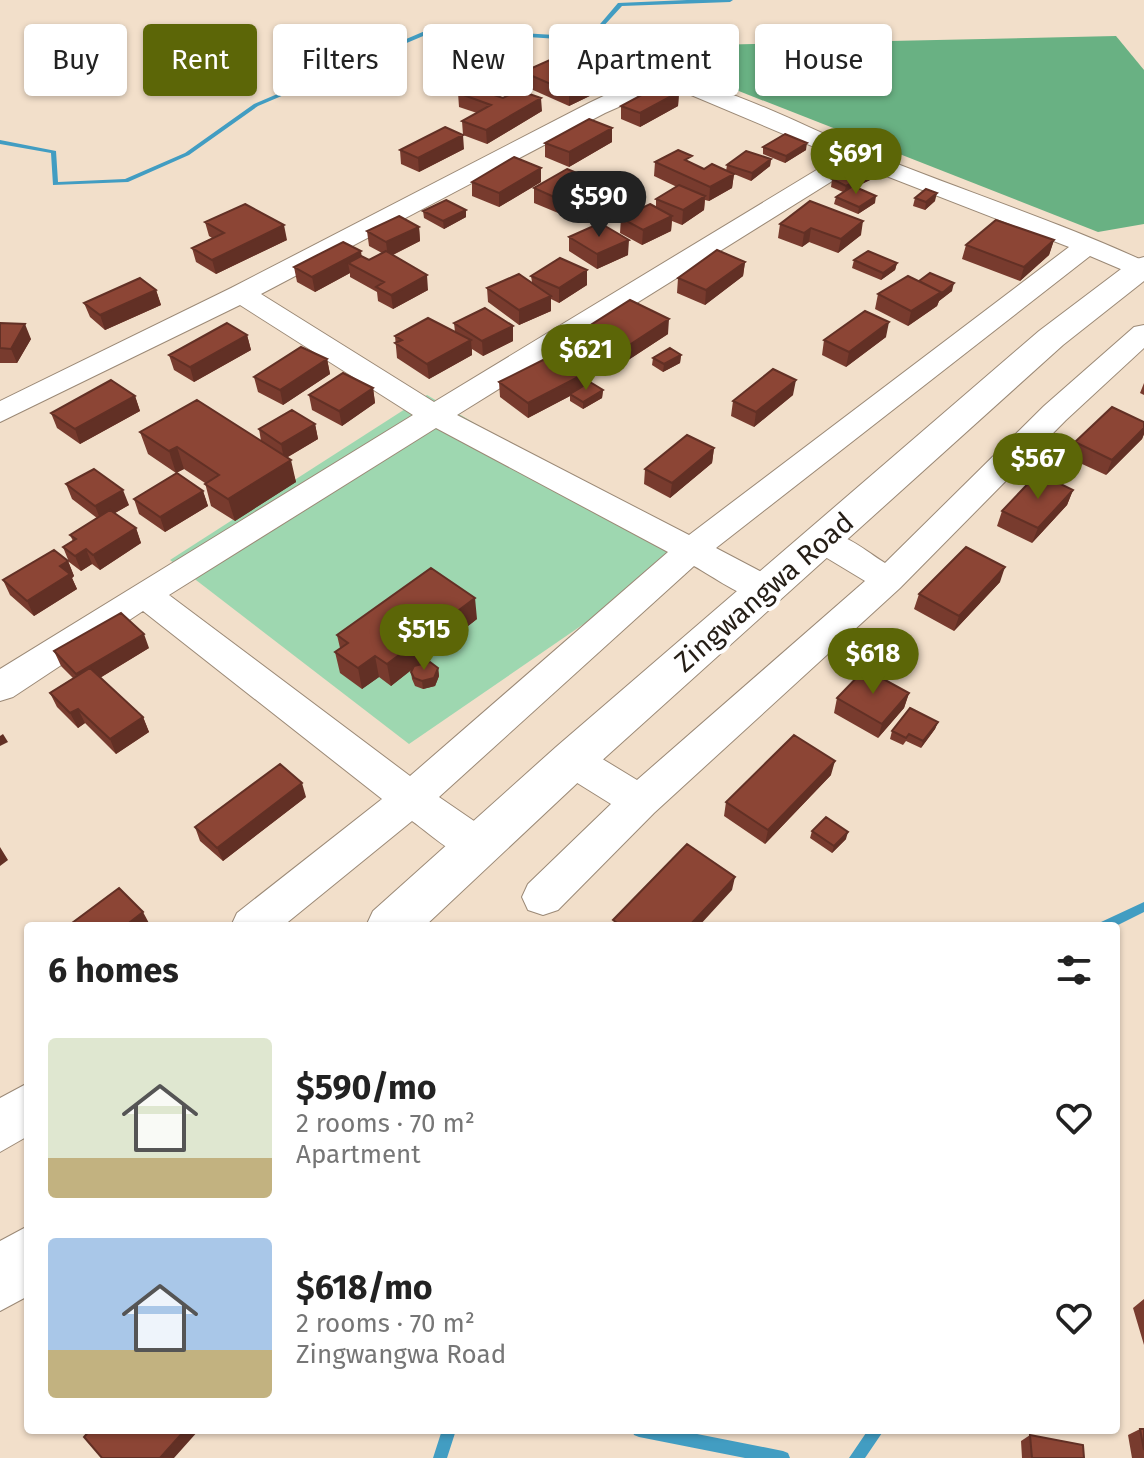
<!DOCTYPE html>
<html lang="en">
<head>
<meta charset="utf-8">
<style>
  :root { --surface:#fff; --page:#f6f6f6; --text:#222; --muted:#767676; --accent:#5c6607 }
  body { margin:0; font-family:"Fira Sans",sans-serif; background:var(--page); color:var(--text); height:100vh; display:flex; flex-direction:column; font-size:30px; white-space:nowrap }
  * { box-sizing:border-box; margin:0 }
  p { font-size:26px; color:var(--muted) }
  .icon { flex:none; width:44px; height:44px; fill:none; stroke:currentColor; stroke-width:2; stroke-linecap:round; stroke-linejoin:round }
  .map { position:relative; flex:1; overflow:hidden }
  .details { position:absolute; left:24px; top:922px; width:1096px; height:512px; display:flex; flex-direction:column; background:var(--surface); border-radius:8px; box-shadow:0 2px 6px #0004 }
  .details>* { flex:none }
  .top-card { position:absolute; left:24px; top:24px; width:1096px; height:72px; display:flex; gap:16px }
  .price { position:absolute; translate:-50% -68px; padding:0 18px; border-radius:28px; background:var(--accent); color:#fff; font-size:26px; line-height:52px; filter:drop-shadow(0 2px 4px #0008) }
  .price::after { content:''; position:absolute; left:50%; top:48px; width:24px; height:18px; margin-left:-12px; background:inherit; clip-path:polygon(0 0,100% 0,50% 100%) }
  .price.current { background:#222; color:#fff }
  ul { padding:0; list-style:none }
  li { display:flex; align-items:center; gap:24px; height:200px; padding:0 24px }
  li span { display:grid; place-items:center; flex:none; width:224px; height:160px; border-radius:8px; color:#555 }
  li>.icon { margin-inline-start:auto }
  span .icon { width:96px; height:96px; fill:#fffc; stroke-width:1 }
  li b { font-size:34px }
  h2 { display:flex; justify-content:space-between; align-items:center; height:96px; padding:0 24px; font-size:34px }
  .tag { padding:0 28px; border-radius:8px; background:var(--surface); box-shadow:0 2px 6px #0004; font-size:28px; line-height:72px }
  .tag.current { background:var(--accent); color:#fff }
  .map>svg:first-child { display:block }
  .green { fill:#9ed7b0 }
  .forest { fill:#69b183 }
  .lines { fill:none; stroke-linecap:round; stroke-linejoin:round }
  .stream { fill:#429dc2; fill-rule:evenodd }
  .street-casing { stroke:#9b8976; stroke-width:2 }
  .secondary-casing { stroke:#9b8976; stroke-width:2 }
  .street { fill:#fff; fill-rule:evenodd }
  .secondary { fill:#fff; fill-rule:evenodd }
  .wall { fill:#783b2e }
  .shaded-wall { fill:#623025 }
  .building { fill:#8c4535; stroke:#623025; stroke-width:2 }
  .labels { text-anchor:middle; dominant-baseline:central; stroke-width:8; stroke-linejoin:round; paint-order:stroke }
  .street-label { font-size:28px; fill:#251e16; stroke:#fff }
</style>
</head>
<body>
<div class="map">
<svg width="1144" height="1458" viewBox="0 0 1144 1458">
  <rect width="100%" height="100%" fill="#f2dfca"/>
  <path class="green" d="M427,395L690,551L409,744L170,560Z"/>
  <path class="forest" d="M1116,36L1144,70V224L1098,232L721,84L710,45Z"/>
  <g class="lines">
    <path class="stream" d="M687,0H733L730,2L622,6L590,41L435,31L258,106L189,155L128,182L53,185L51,153L0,144V140L56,151L58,182L125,179L185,153L254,104L432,28L589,37L618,3Z
      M1144,902V912L1116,926H1099L1101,922Z
      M442,1430H456L447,1458H433Z
      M632,1430H677L783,1451L788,1453L790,1458H745L639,1437L634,1435Z
      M868,1430H884L865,1458H849Z"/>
    <defs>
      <path id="street" d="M657,76C726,83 797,124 862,150C955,188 1052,219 1144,261V279L1090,256L716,548L779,581L784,590L779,599C752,607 718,579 694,566L439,797L493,834L499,846L493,858C464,868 436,838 412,821L283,926H231L237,913L382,799L143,611L13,697L0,701V669L413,415L240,305L0,422V401L231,288L589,103L635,81ZM657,90L684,92L838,157L434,402L261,294L605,113ZM858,165L1069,247L689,535L457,415ZM436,428L668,552L410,776L169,595Z
        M1144,325V348L1066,420L900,588L654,813L558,910L543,915L528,910L522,897L528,884L611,804L558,771L553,760L558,749L572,745L586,749L637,780L865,581L812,549L807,541L812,533C838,526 864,550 885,563L1044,406L1134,327Z
        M28,1083V1136L0,1152V1098Z"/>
      <path id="secondary" d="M1144,257V281L1063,345L588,773L425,926H366L373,911L556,747L1039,331L1133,260Z
        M28,1226V1296L0,1311V1241Z"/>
    </defs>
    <use href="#street" class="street-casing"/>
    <use href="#secondary" class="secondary-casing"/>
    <use href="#street" class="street"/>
    <use href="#secondary" class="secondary"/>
  </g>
  <path class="wall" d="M499,61L530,62L531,69L517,75L499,68Z
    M566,65L608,76L600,80V91L569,106L524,86L523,72Z
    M679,92L678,106L640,127L621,119V106Z
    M458,93L542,111L487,144L463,135L462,121L477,113L459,107Z
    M612,128V142L569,167L545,157V143Z
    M763,147L806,150L785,163L763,154Z
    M464,149L419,172L401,164L400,150Z
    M771,159L770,166L751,181L734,174L732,188L709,201L705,200L704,210L682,225L672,221L671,231L642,245L620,233L621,218L656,207V199L677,187L654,176L655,162L692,163L704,169L726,171L727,165Z
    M541,168V182L499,207L472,196V182Z
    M832,179L870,180L855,187L875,203L858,214L834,204L836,197L843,192L831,187Z
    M534,188L596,195L563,215L534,203Z
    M915,198L935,201L925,210L913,206Z
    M466,210V217L444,229L424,218L423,211Z
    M205,222L287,240L216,274L196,262L192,248L212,238L209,236Z
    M780,224L861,235L838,253L809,242L802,247L778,238Z
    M419,227L420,241L393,255L428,290L393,309L378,301L377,292L350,277V273L315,292L297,282L294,267L362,256L369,260L382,253L369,246L367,231Z
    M569,237L628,255L597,269L569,251Z
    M1054,240L1049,255L1020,281L962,259L966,245Z
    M854,260L897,263L895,270L881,280L852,268Z
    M745,262L743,276L705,305L677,293L678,278Z
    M587,270V285L559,303L551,299V311L519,325L488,302L487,288L532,282L531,276Z
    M919,281L952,291L939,301L937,306L908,326L875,309L878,294Z
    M156,290L161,305L105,330L90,317L84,303Z
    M0,323L31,339L17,363H0Z
    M454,323L513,326V341L483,356L472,349V355L429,379L397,358L395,336L455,332Z
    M668,334L613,370L575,350V335Z
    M247,335L251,350L194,382L174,370L169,355Z
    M886,337L846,367L822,355L824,340Z
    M681,355L680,363L663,372L652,365L653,358Z
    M327,359L330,374L283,405L258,392L254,377Z
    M499,382L588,383L603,390L602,398L583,409L570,401V396L528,418L500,397Z
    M1144,383V395L1140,393Z
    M373,388L375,403L342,426L312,410L309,395Z
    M793,395L754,427L731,416L733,401Z
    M135,396L140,411L80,444L57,428L51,413Z
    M1144,422V434L1142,439L1106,475L1069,458L1075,442Z
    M315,424L318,439L288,457L296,482L235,521L211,506L205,483L184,469L176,473L148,454L140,432L261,441L259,429Z
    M714,448L712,463L670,498L644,484L645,469Z
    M66,484L129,505L115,513L136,528L141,543L100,570L92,564L81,571L69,562L63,547L73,541L70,535L97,518L72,499Z
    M1073,490L1067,505L1032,543L997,526L1002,511Z
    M203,491L208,506L165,532L139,514L134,499Z
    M68,561L74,576L72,578L77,589L34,616L10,595L3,580Z
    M1000,582L954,631L914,609L919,594Z
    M477,619L418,665L438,668L439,676L435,686L423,689L415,686L412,679L411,672L412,669L391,686L379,677L362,689L340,673L335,652L340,648L337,635Z
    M149,648L100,678L143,717L149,732L116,754L85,723L78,728L57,707L50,693L73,678L61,666L54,651Z
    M909,693L904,708L878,738L834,713L837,698Z
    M938,722L935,729L921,748L906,741L903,745L890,739L892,731Z
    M831,775L765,844L724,816L726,802Z
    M306,797L223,861L200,841L195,827Z
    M812,831L846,839L832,853L810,838Z
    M1144,1299V1345L1133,1308Z
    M1140,1429H1144V1458H1132L1128,1435Z
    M1030,1435L1084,1458H1022L1021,1441Z"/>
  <path class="shaded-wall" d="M530,62L531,69L517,75L516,68Z
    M609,62L608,76L600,80V91L569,106V92L587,72Z
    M679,92L678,106L640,127V113Z
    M541,98L542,111L487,144L486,130Z
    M612,128V142L569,167V152Z
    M463,135L464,149L419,172L418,158Z
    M807,143L806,150L785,163L786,156Z
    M771,159L770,166L751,181L752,173Z
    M541,168V182L499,207V193Z
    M872,173L870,180L844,193L846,186Z
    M734,174L732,188L709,201L710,187Z
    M596,181V195L563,215V201Z
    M937,193L935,201L925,210L926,202Z
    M705,196L704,210L682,225L683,210Z
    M876,196L875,203L858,214L859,207Z
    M466,210V217L444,229L443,221Z
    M672,216L671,231L642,245L643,230Z
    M863,221L861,235L838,253L841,239Z
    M284,225L287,240L216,274L212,260Z
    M419,227L420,241L388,257L386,242Z
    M811,228L809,242L802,247L804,233Z
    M629,240L628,255L597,269V254Z
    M1054,240L1049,255L1020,281L1024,267Z
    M361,251L363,266L348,263L350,273L315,292L312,277Z
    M745,262L743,276L705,305L706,290Z
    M897,263L895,270L881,280L883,273Z
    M587,270V285L559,303V288Z
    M427,275L428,290L393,309L391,295Z
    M954,283L952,291L939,301L937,306L908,326L911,311Z
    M156,290L161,305L105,330L100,315Z
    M551,296V311L519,325V310Z
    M669,319L668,334L613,370L614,355Z
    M889,322L886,337L846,367L849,352Z
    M25,324L31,339L17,363L11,349Z
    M513,326V341L483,356L482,341Z
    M247,335L251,350L194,382L190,367Z
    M471,340L472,355L429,379L427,364Z
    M681,355L680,363L663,372L664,364Z
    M327,359L330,374L283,405L280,390Z
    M588,372V387L570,394V396L528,418V403Z
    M796,380L793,395L754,427L756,412Z
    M373,388L375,403L342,426L339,411Z
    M603,390L602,398L583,409V402Z
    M135,396L140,411L80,444L75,429Z
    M315,424L318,439L284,459L281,444Z
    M1144,428V434L1142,439L1106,475L1112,460Z
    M177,447L184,469L176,473L169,451Z
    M714,448L712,463L670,498L672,483Z
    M291,460L296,482L235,521L228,499Z
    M123,490L129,505L101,521L95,506Z
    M1073,490L1067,505L1032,543L1038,528Z
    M203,491L208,506L165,532L160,517Z
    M136,528L141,543L100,570L93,555Z
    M86,549L92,564L81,571L75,556Z
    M68,561L74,576L72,578L77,589L34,616L27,601L60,566Z
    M1005,567L1000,582L954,631L959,616Z
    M475,598L477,619L391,686L387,664Z
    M144,634L149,648L83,688L76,674Z
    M375,656L379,677L362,689L358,668Z
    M438,668L439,676L435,686L423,689L422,681Z
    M909,693L904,708L878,738L882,724Z
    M78,709L85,723L78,728L70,713Z
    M143,717L149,732L116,754L110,739Z
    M938,722L935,729L921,748L923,741Z
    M3,734L8,742L0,746V736Z
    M835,761L831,775L765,844L768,830Z
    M302,783L306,797L223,861L217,848Z
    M848,832L846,839L832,853L834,846Z
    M0,847L8,860L0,866Z
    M735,877L732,890L699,926H689Z
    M143,912L150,925L148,926H125Z
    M185,1430H199L174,1458H160Z"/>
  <path class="building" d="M589,54L609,62L587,72L600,77L569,92L523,72L552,59L566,65Z
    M513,55L530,62L516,68L499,61Z
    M660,85L679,92L640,113L621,106Z
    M469,87L503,98L518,90L541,98L486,130L462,121L491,105L458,93Z
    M589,119L612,128L569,152L545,143Z
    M445,127L463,135L418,158L400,150Z
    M785,134L807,143L786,156L763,147Z
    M678,150L692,156L685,160L704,169L712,164L734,174L710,187L655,162Z
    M746,151L771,159L752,173L727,165Z
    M514,157L541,168L499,193L472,182Z
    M858,166L872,173L846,186L832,179Z
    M567,169L596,181L563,201L534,188Z
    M679,185L705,196L683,210L656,199Z
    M853,186L876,196L859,207L836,197Z
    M926,189L937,193L926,202L915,198Z
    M446,200L466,210L443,221L423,211Z
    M810,201L863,221L841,239L811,228L804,233L780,224Z
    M245,204L284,225L212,260L192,248L224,233L205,222Z
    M650,204L672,216L643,230L621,218Z
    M399,216L419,227L386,242L367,231Z
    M996,220L1054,240L1024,267L966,245Z
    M600,223L629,240L597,254L569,237Z
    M343,242L361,251L312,277L294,267Z
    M717,250L745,262L706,290L678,278Z
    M386,251L427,275L391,295L376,287L384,282L348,263L361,256L369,260Z
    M868,251L897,263L883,273L854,260Z
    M560,258L587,270L559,288L531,276Z
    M930,273L954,283L941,294V292L919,281Z
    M519,274L551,296L519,310L487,288Z
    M908,276L941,292L911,311L878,294Z
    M140,278L156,290L100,315L84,303Z
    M630,300L669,319L614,355L575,335Z
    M485,308L513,326L482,341L454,323Z
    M865,311L889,322L849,352L824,340Z
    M428,318L471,340L427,364L395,343L402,340L395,336Z
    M0,323L25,324L11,349L0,348Z
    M227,323L247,335L190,367L169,355Z
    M301,347L327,359L280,390L254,377Z
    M670,348L681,355L664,364L653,358Z
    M559,352L588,372L528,403L499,382Z
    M773,369L796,380L756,412L733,401Z
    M343,373L373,388L339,411L309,395Z
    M111,380L135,396L75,429L51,413Z
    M590,382L603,390L583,402L570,394Z
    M197,400L291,460L228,499L205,484L219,475L177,447L169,451L140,432Z
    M1112,407L1144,422V428L1112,460L1075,442Z
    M292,410L315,424L281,444L259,429Z
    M687,435L714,448L672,483L645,469Z
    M94,469L123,490L95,506L66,484Z
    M177,473L203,491L160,517L134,499Z
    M1038,473L1073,490L1038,528L1002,511Z
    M110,510L136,528L93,555L86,549L75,556L63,547L76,539L70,535Z
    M966,547L1005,567L959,616L919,594Z
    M54,550L68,561L60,566L70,574L27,601L3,580Z
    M431,568L475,598L387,664L375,656L358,668L335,652L348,643L337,635Z
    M121,613L144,634L76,674L54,651Z
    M430,662L438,668L434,678L422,681L414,678L411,672L414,666Z
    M90,668L143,717L110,739L78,709L70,713L50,693Z
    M865,669L909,693L882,724L837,698Z
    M910,708L938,722L923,741L909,734L906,738L892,731Z
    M794,735L835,761L768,830L726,802Z
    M280,764L302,783L217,848L195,827Z
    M826,817L848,832L834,846L812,831Z
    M687,844L735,877L689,926H621L613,920Z
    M119,888L143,912L125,926H68Z
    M1140,1429H1144V1450Z
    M90,1430H185L160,1458H102L84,1437Z
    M1030,1435L1083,1445L1084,1458H1032Z"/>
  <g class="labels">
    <g class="street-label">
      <text transform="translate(764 592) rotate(-41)">Zingwangwa Road</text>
    </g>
  </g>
</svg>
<b class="price" style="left:856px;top:196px">$691</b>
<b class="price current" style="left:599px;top:239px">$590</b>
<b class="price" style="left:586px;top:392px">$621</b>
<b class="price" style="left:1038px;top:501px">$567</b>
<b class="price" style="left:424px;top:672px">$515</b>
<b class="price" style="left:873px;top:696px">$618</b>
<div class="top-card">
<a class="tag">Buy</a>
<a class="tag current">Rent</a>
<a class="tag">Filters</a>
<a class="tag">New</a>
<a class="tag">Apartment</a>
<a class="tag">House</a>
</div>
<section class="details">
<h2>6 homes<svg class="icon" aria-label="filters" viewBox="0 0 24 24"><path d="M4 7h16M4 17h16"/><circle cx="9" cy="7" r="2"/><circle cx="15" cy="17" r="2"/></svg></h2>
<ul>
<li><span style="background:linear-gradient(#dfe7d0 75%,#c2b280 0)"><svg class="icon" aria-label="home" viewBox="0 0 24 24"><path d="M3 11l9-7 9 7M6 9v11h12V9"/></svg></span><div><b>$590/mo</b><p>2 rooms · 70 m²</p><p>Apartment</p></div><svg class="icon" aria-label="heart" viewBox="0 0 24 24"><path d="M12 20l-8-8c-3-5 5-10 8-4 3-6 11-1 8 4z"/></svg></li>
<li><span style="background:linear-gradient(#a9c7e8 70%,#c2b280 0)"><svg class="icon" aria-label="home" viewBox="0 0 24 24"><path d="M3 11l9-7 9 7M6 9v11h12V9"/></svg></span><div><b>$618/mo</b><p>2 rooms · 70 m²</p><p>Zingwangwa Road</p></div><svg class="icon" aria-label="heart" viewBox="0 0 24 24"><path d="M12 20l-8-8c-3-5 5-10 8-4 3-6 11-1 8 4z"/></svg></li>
</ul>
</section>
</div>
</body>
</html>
